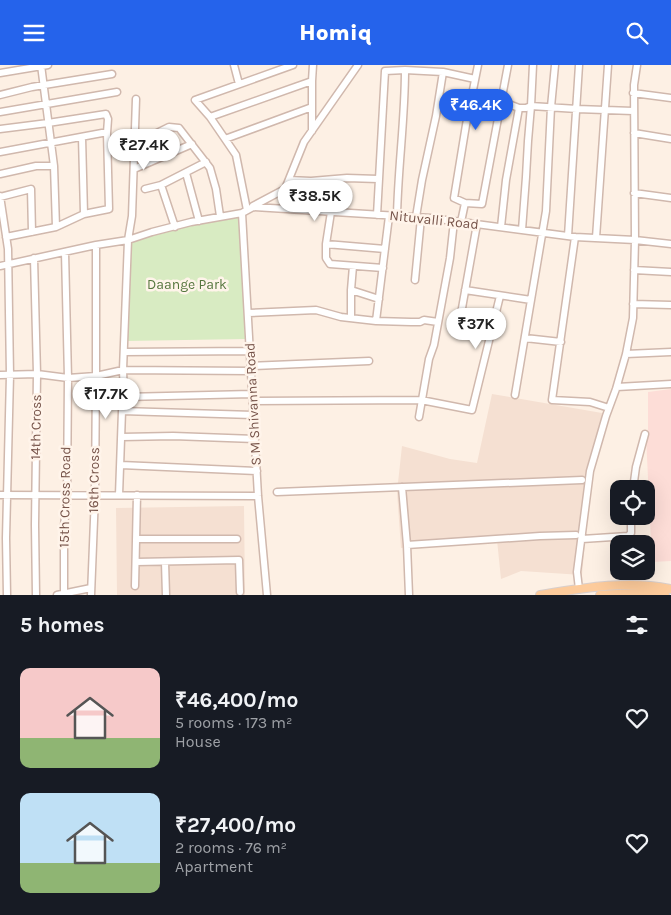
<!DOCTYPE html>
<html lang="en">
<head>
<meta charset="utf-8">
<style>
  :root { --surface:#171b24; --page:#20242c; --text:#f1f3f6; --muted:#9ea1a6; --accent:#2563eb }
  body { margin:0; font-family:Karla,sans-serif; background:var(--page); color:var(--text); height:100vh; display:flex; flex-direction:column; font-size:19px; white-space:nowrap }
  * { box-sizing:border-box; margin:0 }
  p { font-size:16px; color:var(--muted) }
  .icon { flex:none; width:28px; height:28px; fill:none; stroke:currentColor; stroke-width:2; stroke-linecap:round; stroke-linejoin:round }
  .map { position:relative; height:530px; overflow:hidden }
  .panel { display:flex; flex-direction:column; background:var(--surface); flex:1 }
  .panel>* { flex:none }
  .tools { position:absolute; left:610px; top:415px; display:grid; gap:10px }
  .tools a { display:grid; place-items:center; width:45px; height:45px; border-radius:10px; background:var(--surface); box-shadow:0 5px 20px #0002; font-size:25px }
  .price { position:absolute; translate:-50% -42px; padding:0 11px; border-radius:18px; background:#fff; color:#222; font-size:16px; line-height:32px; filter:drop-shadow(0 1px 2px #0008) }
  .price::after { content:''; position:absolute; left:50%; top:30px; width:15px; height:11px; margin-left:-8px; background:inherit; clip-path:polygon(0 0,100% 0,50% 100%) }
  .price.selected { background:var(--accent); color:#fff }
  ul { padding:0; list-style:none }
  li { display:flex; align-items:center; gap:15px; height:125px; padding:0 20px }
  li span { display:grid; place-items:center; flex:none; width:140px; height:100px; border-radius:10px; color:#555 }
  li>.icon { margin-inline-start:auto }
  span .icon { width:60px; height:60px; fill:#fffc; stroke-width:1 }
  li b { font-size:21px }
  h2 { display:flex; justify-content:space-between; align-items:center; height:60px; padding:0 20px; font-size:21px }
  header { display:flex; justify-content:space-between; align-items:center; height:65px; padding:0 20px; background:var(--accent); color:#fff; font-size:22px; font-weight:800 }
  .map>svg:first-child { display:block }
  .residential { fill:#f5e0d2 }
  .commercial { fill:#fdddd7 }
  .green { fill:#d8ebc2 }
  .lines { fill:none; stroke-linecap:round; stroke-linejoin:round }
  .minor-casing { stroke:#d0b8ad; stroke-width:9 }
  .major-casing { stroke:#d9cfcc; stroke-width:10 }
  .minor { stroke:#fff; stroke-width:6 }
  .major { stroke:#fdcb9b; stroke-width:8 }
  .labels { text-anchor:middle; dominant-baseline:central; stroke-width:5; stroke-linejoin:round; paint-order:stroke }
  .street-label { font-size:14px; fill:#765349; stroke:#fff4ea }
  .park-label { font-size:14px; fill:#56763e; stroke:#fff4ea }
</style>
</head>
<body>
<header><svg class="icon" aria-label="menu" viewBox="0 0 24 24"><path d="M4 6h16M4 12h16M4 18h16"/></svg>Homiq<svg class="icon" aria-label="search" viewBox="0 0 24 24"><circle cx="10" cy="10" r="6"/><path d="M15 15l6 6"/></svg></header>
<div class="map">
<svg width="671" height="530" viewBox="0 0 671 530">
  <rect width="100%" height="100%" fill="#fdf0e4"/>
  <path class="residential" d="M492,329L602,348L591,409L582,510L521,506L501,514L497,475L401,483L397,427L402,381L450,394L477,398Z
    M244,441L245,530H117L116,443Z"/>
  <path class="commercial" d="M671,324V496L652,497L646,371L648,364V327Z"/>
  <path class="green" d="M240,151L245,274L125,276L130,177L197,159Z"/>
  <g class="lines">
    <defs>
      <path id="minor" d="M234,0L239,19
        M405,5L443,7L436,51L422,115L416,152
        M443,7L475,14
        M0,8L48,0
        M633,28L671,33
        M0,30L32,22L112,9
        M471,32L501,36L519,43
        M0,47L117,27
        M210,52L312,16
        M0,64L48,58L106,49L108,54L107,68L109,144L84,149L56,162
        M312,66V16L313,0
        M634,68L671,74
        M82,72L84,149
        M225,74L312,42
        M135,79L169,62L179,63L210,103L216,124L220,151
        M0,87L102,68H107
        M134,104L192,79
        M186,108L199,156
        M0,109L36,101H54
        M289,115L311,116L347,113L378,114
        M161,120L175,162
        M145,124L161,120L206,97
        M634,128L671,133
        M0,131L8,184L10,310L6,473L7,530
        M0,132L31,124L32,167
        M465,138L454,133L466,60L478,0
        M253,141L285,124L304,77L358,0
        M247,145L236,90L210,52L195,35L293,0
        M331,147L326,179V193L330,199L383,203
        M242,148L258,431L267,530
        M377,150L385,6L405,5C405,54 398,102 397,151
        M461,157L465,138L482,139L508,0
        M501,162L506,115L519,43H526L531,41L577,44L633,46
        M522,165L526,112L528,76L531,41L533,0
        M568,171L579,0
        M6,172L56,162L54,101L41,0
        M575,172L552,335L590,337L609,343
        M596,173L608,0
        M326,179L385,184
        M34,193L37,309L35,460L36,530
        M0,201L96,180L128,175L152,167L191,157L242,148L253,142L431,153L575,172L635,175L671,179
        M634,205L671,207
        M415,215L421,153
        M351,225L379,234
        M465,225L531,235
        M633,239L671,240
        M248,248L316,245L341,252L376,256L389,151
        M351,253V225L353,201
        M376,256L411,257H420L424,255L438,257
        M459,260L477,159
        M525,273L561,277
        M124,287L250,286
        M626,289L671,287
        M251,301L369,296
        M0,310L37,309L68,313L96,311L123,305L251,306
        M617,322L671,319
        M515,330L546,146L551,42L555,0
        M124,332L252,329
        M253,336L421,335L472,345L500,231
        M122,346L253,350
        M419,352L429,294L434,280L450,193L454,156
        M122,372L173,371L255,374
        M121,400L257,406
        M402,422L407,480L409,530
        M633,424L636,402L645,369
        M277,427L582,415
        M0,430L258,431
        M119,430L122,346L124,332L123,305L128,175L132,151L136,34
        M136,474H237
        M582,474L628,471L631,468V451
        M407,480L540,471L576,470
        M136,497L239,495L240,527
        M165,497L166,530
        M135,521L137,430
        M579,524L577,507L590,406L606,351L616,324L626,289L633,253L635,175L634,20L637,0
        M64,529V462L67,430L68,313L65,187
        M57,530L91,523
        M91,530L95,430L96,311V180"/>
      <path id="major" d="M540,530C583,523 628,515 671,524
        M600,530L653,527L665,530"/>
    </defs>
    <use href="#minor" class="minor-casing"/>
    <use href="#major" class="major-casing"/>
    <use href="#minor" class="minor"/>
    <use href="#major" class="major"/>
  </g>
  <g class="labels">
    <g class="street-label">
      <text transform="translate(434 155) rotate(6)">Nituvalli Road</text>
      <text transform="translate(253 339) rotate(-93)">S M Shivanna Road</text>
      <text transform="translate(36 362) rotate(-89)">14th Cross</text>
      <text transform="translate(94 415) rotate(-89)">16th Cross</text>
      <text transform="translate(65 432) rotate(-89)">15th Cross Road</text>
    </g>
    <g class="park-label">
      <text x="187" y="219">Daange Park</text>
    </g>
  </g>
</svg>
<div class="tools">
<a><svg class="icon" aria-label="locate" viewBox="0 0 24 24"><circle cx="12" cy="12" r="6"/><path d="M12 2v4M12 18v4M2 12h4M18 12h4"/></svg></a>
<a><svg class="icon" aria-label="layers" viewBox="0 0 24 24"><path d="M12 4l9 5-9 5-9-5zM3 14l9 5 9-5"/></svg></a>
</div>
<b class="price selected" style="left:476px;top:66px">₹46.4K</b>
<b class="price" style="left:144px;top:106px">₹27.4K</b>
<b class="price" style="left:315px;top:157px">₹38.5K</b>
<b class="price" style="left:476px;top:285px">₹37K</b>
<b class="price" style="left:106px;top:355px">₹17.7K</b>
</div>
<section class="panel">
<h2>5 homes<svg class="icon" aria-label="filters" viewBox="0 0 24 24"><path d="M4 7h16M4 17h16"/><circle cx="9" cy="7" r="2"/><circle cx="15" cy="17" r="2"/></svg></h2>
<ul>
<li><span style="background:linear-gradient(#f6c9c9 70%,#8fb573 0)"><svg class="icon" aria-label="home" viewBox="0 0 24 24"><path d="M3 11l9-7 9 7M6 9v11h12V9"/></svg></span><div><b>₹46,400/mo</b><p>5 rooms · 173 m²</p><p>House</p></div><svg class="icon" aria-label="heart" viewBox="0 0 24 24"><path d="M12 20l-8-8c-3-5 5-10 8-4 3-6 11-1 8 4z"/></svg></li>
<li><span style="background:linear-gradient(#bfe0f5 70%,#8fb573 0)"><svg class="icon" aria-label="home" viewBox="0 0 24 24"><path d="M3 11l9-7 9 7M6 9v11h12V9"/></svg></span><div><b>₹27,400/mo</b><p>2 rooms · 76 m²</p><p>Apartment</p></div><svg class="icon" aria-label="heart" viewBox="0 0 24 24"><path d="M12 20l-8-8c-3-5 5-10 8-4 3-6 11-1 8 4z"/></svg></li>
</ul>
</section>
</body>
</html>
